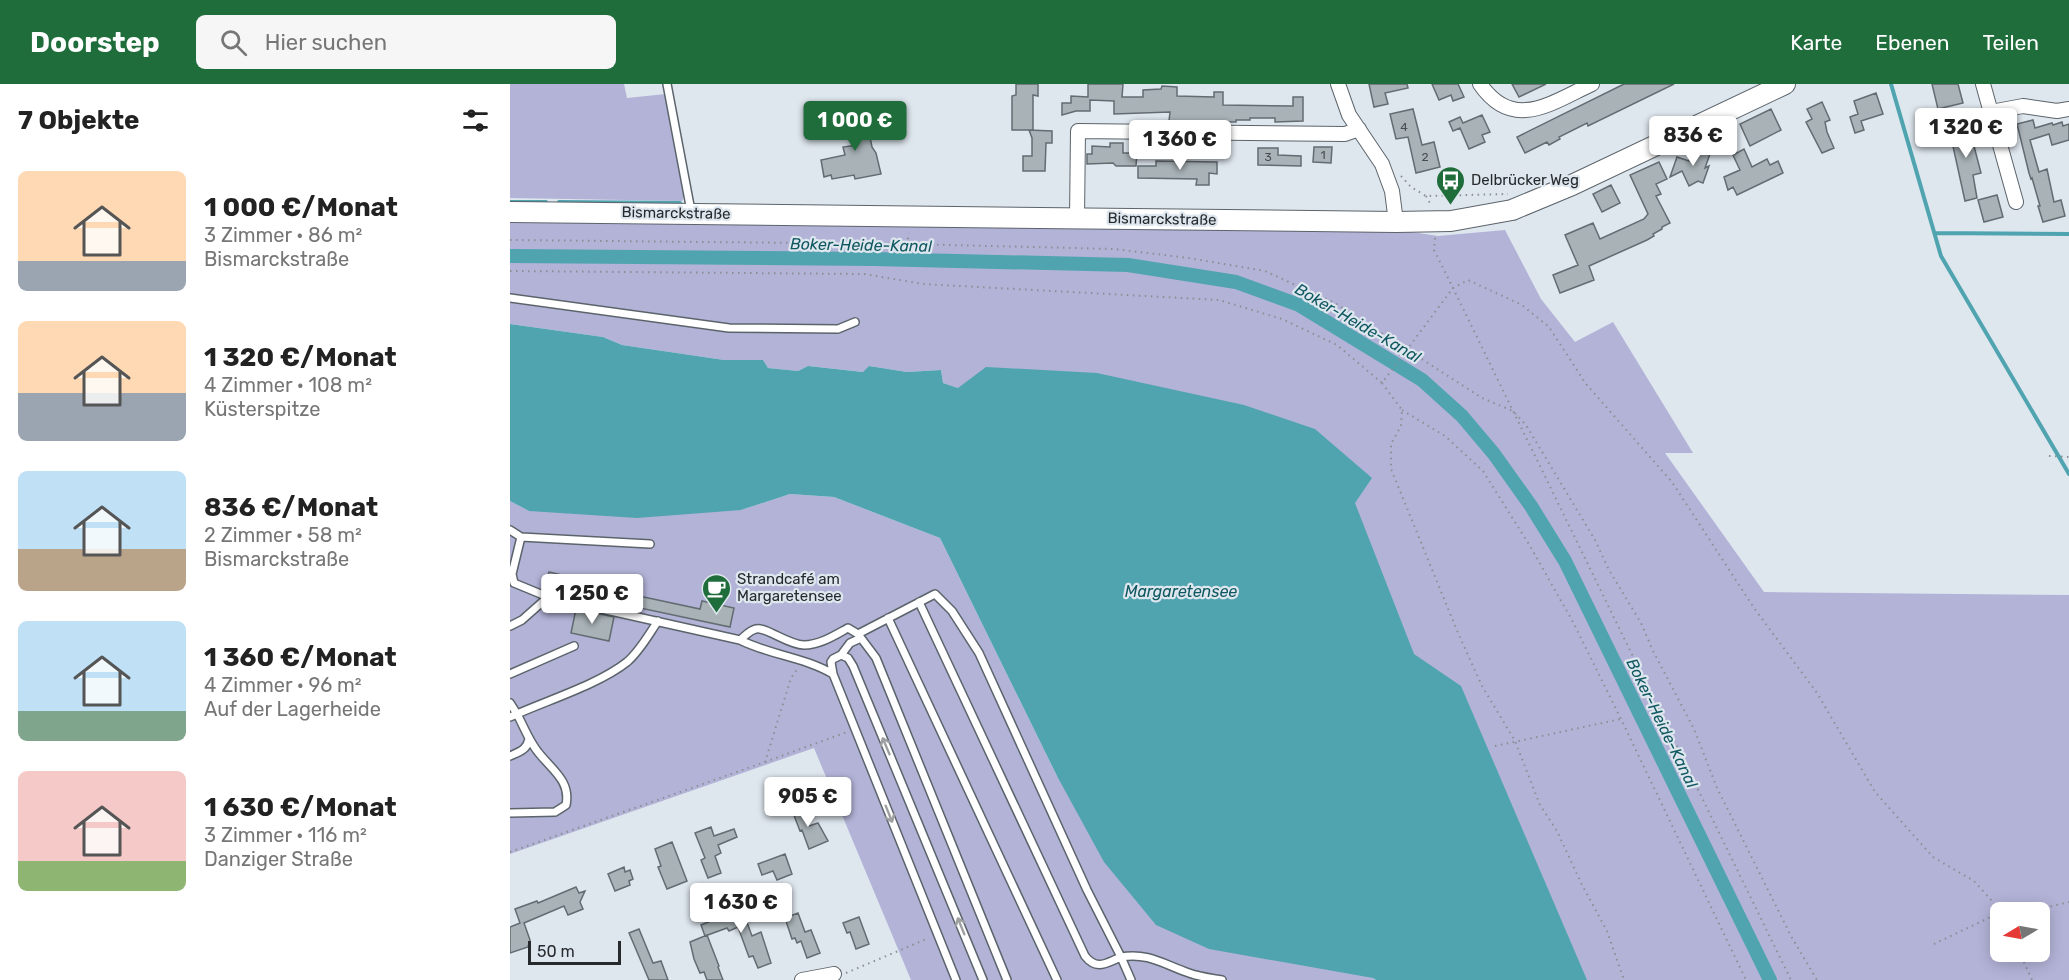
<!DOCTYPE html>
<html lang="de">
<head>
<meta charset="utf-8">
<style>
  :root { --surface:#fff; --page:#f6f6f6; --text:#222; --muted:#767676; --accent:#206d3c }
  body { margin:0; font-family:Rubik,sans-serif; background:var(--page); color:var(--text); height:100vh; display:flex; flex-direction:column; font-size:22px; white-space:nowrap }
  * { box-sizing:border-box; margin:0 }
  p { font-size:20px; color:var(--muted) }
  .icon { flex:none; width:33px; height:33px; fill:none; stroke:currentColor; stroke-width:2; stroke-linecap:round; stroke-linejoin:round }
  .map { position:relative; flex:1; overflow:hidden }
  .drawer { display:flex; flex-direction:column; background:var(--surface); width:510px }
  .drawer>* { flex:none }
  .needle { width:39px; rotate:260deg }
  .tools { position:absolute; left:1480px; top:818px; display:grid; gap:12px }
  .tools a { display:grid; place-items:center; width:60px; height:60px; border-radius:9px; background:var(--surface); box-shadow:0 3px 15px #0003; font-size:30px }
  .scale { position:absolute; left:18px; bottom:15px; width:93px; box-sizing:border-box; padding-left:6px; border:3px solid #272a2d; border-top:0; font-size:16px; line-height:21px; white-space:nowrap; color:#272a2d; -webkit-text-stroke:4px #dee6ee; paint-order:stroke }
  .price { position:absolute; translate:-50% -51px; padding:0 14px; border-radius:6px; background:#fff; color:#222; font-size:20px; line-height:39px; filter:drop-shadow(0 2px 3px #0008) }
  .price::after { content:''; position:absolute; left:50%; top:36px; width:18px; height:14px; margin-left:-9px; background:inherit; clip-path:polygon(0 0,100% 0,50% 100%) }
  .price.selected { background:var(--accent); color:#fff }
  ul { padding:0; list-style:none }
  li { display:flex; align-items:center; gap:18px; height:150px; padding:0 18px }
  li span { display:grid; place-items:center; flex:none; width:168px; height:120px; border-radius:9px; color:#555 }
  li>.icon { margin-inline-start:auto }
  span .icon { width:72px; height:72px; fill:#fffc; stroke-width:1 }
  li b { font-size:26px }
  h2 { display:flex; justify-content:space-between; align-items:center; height:72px; padding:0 18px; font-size:26px }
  header { display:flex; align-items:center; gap:36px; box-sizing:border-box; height:84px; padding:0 30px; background:var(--accent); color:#fff }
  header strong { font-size:28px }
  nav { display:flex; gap:33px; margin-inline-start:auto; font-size:21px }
  .search { width:420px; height:54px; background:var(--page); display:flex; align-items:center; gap:15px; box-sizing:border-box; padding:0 21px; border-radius:9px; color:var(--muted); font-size:22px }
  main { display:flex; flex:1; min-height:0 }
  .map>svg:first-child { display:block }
  .green { fill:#b2b3d7; fill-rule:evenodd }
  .water { fill:#50a4b0 }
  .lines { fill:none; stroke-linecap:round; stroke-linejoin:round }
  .stream { stroke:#50a4b0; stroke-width:4 }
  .canal { stroke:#50a4b0; stroke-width:14 }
  .building { fill:#a8b2b7; stroke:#626c71; stroke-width:1.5 }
  .lane-casing { stroke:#5c646b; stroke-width:10 }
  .street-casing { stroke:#5c646b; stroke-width:16 }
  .secondary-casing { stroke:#5c646b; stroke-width:22 }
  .path { stroke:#8a8f95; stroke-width:2; stroke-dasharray:1.5 4.5; stroke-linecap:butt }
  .lane { stroke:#fff; stroke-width:7 }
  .street { stroke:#fff; stroke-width:14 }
  .secondary { stroke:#fff; stroke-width:20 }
  .oneway { stroke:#9e9fa0 }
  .labels { text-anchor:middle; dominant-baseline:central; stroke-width:4.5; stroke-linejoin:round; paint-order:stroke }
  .number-label { font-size:12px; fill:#474c50 }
  .poi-label { font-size:15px; fill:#272a2d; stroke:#dee6ee; text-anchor:start }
  .street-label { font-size:15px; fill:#272a2d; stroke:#dee6ee }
  .water-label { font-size:16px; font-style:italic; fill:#105861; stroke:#dee6ee }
</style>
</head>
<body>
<header>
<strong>Doorstep</strong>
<div class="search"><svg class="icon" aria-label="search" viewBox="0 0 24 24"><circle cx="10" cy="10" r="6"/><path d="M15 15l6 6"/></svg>Hier suchen</div>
<nav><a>Karte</a><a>Ebenen</a><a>Teilen</a></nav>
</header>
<main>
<section class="drawer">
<h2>7 Objekte<svg class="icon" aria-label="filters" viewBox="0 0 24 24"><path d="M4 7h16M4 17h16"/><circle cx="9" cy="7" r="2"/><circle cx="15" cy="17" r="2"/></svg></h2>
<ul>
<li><span style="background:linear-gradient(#ffd9b3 75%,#9aa5b1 0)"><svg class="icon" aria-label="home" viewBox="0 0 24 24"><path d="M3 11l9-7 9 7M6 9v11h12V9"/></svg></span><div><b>1 000 €/Monat</b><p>3 Zimmer · 86 m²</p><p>Bismarckstraße</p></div></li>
<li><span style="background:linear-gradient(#ffd9b3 60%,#9aa5b1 0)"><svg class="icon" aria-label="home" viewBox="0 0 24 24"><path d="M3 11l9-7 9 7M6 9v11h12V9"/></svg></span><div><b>1 320 €/Monat</b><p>4 Zimmer · 108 m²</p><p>Küsterspitze</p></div></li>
<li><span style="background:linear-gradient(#bfe0f5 65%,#b9a48a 0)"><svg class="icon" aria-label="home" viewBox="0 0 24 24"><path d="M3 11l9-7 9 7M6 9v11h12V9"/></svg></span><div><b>836 €/Monat</b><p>2 Zimmer · 58 m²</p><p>Bismarckstraße</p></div></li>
<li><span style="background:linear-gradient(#bfe0f5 75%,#7fa58c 0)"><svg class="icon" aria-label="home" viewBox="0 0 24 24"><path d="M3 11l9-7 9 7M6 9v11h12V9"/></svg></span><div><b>1 360 €/Monat</b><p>4 Zimmer · 96 m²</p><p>Auf der Lagerheide</p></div></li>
<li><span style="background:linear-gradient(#f6c9c9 75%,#8fb573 0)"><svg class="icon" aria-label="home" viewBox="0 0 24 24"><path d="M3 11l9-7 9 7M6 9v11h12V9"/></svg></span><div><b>1 630 €/Monat</b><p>3 Zimmer · 116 m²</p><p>Danziger Straße</p></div></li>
</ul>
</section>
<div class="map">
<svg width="1559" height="896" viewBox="0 0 1559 896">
  <rect width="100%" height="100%" fill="#dee6ee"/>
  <path class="green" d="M0,0H114L117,14L156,10L175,110L172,117L0,114Z
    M0,133L876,144L928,152L995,146L1031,215L1065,258L1103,238L1183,369H1155L1254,508L1559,511V896H1007L448,304L433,299L431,286L397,288L359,282L354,288L298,282L288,287L258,284L253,276H214L112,261L93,253L0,240ZM1491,828H1530V867H1491Z
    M280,410L324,413L430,454L547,692L866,896H401L304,664L0,770V417L19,427L231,426Z"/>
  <path class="water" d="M0,240L93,253L112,261L214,276H253L258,284L288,287L298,282L353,288L359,282L397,288L431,286L433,299L448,304L476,283L587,289L734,321L805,345L862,394L845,419L904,570L951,602L1077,896H866L863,894L699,865L646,841L594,778L547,692L430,454L324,413L280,410L231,426L127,434L19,427L0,417Z"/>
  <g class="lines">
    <path class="stream" d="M1381,0L1431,172L1559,390
      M0,118H36
      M49,118L170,119
      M1425,149L1559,150"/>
    <path class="canal" d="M0,172L364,175L618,181L726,198L789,221L912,296L952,332L984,370L1021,422L1055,477L1260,896"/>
  </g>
  <path class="building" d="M506,0H528V12L523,11V46H502V12L506,11Z
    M578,0H613L612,13H633V6L651,5L652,2L667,3V12L704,13V8H713V21L783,22V13H793V37L765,38V34H740V36H726V38L659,37L660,28L604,30V17L580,16V27H566L552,31V19H561V12L578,13Z
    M859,0H897L898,4L875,9L878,20L864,23Z
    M922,0H948L954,13L943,17L941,11L929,16Z
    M1002,0H1036L1009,13Z
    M1114,0H1164L1078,42L1077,39L1049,53L1050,55L1039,61L1037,58L1015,69L1007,53Z
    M1422,0H1448L1453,19L1428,25Z
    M1366,9L1373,30L1351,37L1354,46L1345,49L1340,33L1348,30L1344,17Z
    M1312,18L1320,36L1315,38L1317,48L1324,64L1312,69L1296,38L1302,35L1297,25Z
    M348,19H353L362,63L366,69L371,90L345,95L344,91L322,95L321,91L314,93L311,76L335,71L333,63L347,61L339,23Z
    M903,25L912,61L924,58L930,83L906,89L898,53L886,55L880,30Z
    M1261,25L1271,46L1240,62L1230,40Z
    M972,31L980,48L972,51L975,58L959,65L950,44L943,47L939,38L950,33L953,39Z
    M1523,36L1525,44L1542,39L1543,41L1552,38L1553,42L1559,40V56L1542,61L1539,50L1520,56L1529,88L1537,85L1544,118L1551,116L1555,132L1533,138L1528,122H1530L1522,94L1521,95L1519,89L1507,40Z
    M1458,39L1471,89L1463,91L1467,114L1455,117L1439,44Z
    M519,46L542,47V59H536L535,87H513V72H522V54Z
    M600,59H613V69H627L626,82H606L603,79L577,80V70H582V62L600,63Z
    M804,63H822L821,79L803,78Z
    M1189,63L1201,67L1195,84L1199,82L1193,99L1188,97L1179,102L1172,87L1160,93L1167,73L1179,77L1180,73L1185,74Z
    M748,64H768V71L791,72V82L748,81Z
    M1234,65L1242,83L1257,75L1260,81L1268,77L1273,89L1227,111L1223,103L1218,106L1214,93L1230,86L1223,71Z
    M646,77L707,78V90L699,89V101H686L687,95L628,94V82H646Z
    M1149,78L1157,95L1146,100L1151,110L1146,112L1160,139L1152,143V145L1143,150L1144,152L1137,156L1079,182L1084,196L1050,209L1043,191L1068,181L1055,151L1083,139L1090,155L1134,135L1138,130L1120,91Z
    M1101,101L1110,119L1092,128L1083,110Z
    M1487,111L1493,133L1474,138L1468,116Z
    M39,488L69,495L68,499L190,525L192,517L224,524L220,543L107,519L106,522L68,514L69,511L35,504Z
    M66,525L104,533L99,557L61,549Z
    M289,717L299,742L308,739L318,757L299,765L292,746L290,747L280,721Z
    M201,743L204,752L224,745L227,753L208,761L211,769L205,772L211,789L198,794L191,776L195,774L185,749Z
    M162,758L177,797L157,805L148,783L151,782L145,765Z
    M275,770L282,790L267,796L263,787L252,791L248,780Z
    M114,783L115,788L120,786L123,795L119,797L120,801L105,807L98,790Z
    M66,803L69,809L75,807L70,818L73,825L58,831L54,822L14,839L20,856L18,863L0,869V843L10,839L5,825L27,817L28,819Z
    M229,817L242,852L251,848L261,879L248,884L243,872L239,873L228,843L219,847L217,844L195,852L191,841L213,832L212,829L225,824L224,819Z
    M288,829L295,848L301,846L310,869L297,874L291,857L287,859L285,854L282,855L275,834Z
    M349,833L359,860L346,865L340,848L337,849L333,839Z
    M129,845L143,879L151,877L158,896H139L119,849Z
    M197,851L209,882L208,883L213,896H197L194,888L190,889L184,875L180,858Z"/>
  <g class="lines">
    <defs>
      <path id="lane" d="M157,0L181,127
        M0,214L219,244L328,245L345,238
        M0,446L11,453L2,490L4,499L38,513L230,556
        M11,453L140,460
        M409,518L575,872C587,887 596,879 611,873L621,896
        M378,534L547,896
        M0,542L12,536L38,513
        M348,550L366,574L497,896
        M331,571L340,559L351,554
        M0,590L64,562
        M323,590C294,573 260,571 230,556C235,552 240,546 246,545C255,542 278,561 294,561C310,561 325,551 338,544L348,550L425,510L442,527L469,569L577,806L611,873C638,868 655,881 679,889C690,893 701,894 712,896
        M0,619L7,630L0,633
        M0,672C9,668 17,666 19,655
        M0,729L45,728L56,721C61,697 42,686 28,668C19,657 14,643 7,630C41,615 89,600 117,578C130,567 139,550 148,537
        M446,896L323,590L321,578L323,575L331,571L338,574L343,582L473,896"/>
      <path id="street" d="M828,0L839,31L872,80L882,107L886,138
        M970,0C1003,48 1041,19 1082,0
        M1473,0L1506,118
        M1481,28L1513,22L1547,27L1559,25
        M567,134L568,47L835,50L849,45
        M292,896L324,890"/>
      <path id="secondary" d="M0,128L886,138L941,137L1002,126L1062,101L1275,0"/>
    </defs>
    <use href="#lane" class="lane-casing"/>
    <use href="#street" class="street-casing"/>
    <use href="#secondary" class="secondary-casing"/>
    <path class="path" d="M891,92L901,103L916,112L998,110
      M916,112L921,121
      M925,154L924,166L943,204L1281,896
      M0,156L397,160L399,149
      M397,160L604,165L679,174L755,187L825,219L972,314L1003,327L1016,341L1085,456L1099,486L1131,539L1143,567L1184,645L1207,704L1281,852L1307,896
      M0,187L354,190L413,200L709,216L772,235L827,261L872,299L943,204L958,196L1012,221L1039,243L1076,300L1162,398L1244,524L1307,609L1365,708L1423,773L1464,797L1491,827L1526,826L1559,818
      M872,299L892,326L891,342L881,360V385L948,549L972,602L1005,657L1030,721L1047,747L1072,801L1097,847L1114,896
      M892,326L935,352L973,387L1020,462L1063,538L1111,635L1236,896
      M1539,372L1559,373
      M985,662L1111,635
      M255,678L337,648
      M0,768L255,678L281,594L288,584
      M1424,860L1491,828
      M1509,867L1522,896
      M336,889L419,854"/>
    <use href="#lane" class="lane"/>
    <use href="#street" class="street"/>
    <use href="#secondary" class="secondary"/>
  </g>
  <defs><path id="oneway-shaft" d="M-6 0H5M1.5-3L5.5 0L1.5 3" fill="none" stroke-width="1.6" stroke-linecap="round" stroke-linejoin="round" transform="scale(1.5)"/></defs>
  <g class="oneway">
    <use href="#oneway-shaft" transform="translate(376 662) rotate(-113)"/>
    <use href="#oneway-shaft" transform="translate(379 730) rotate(68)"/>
    <use href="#oneway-shaft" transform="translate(451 842) rotate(-112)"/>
  </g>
  <defs>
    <symbol id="bus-pin" viewBox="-11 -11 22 30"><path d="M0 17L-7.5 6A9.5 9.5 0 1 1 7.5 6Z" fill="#206d3c" stroke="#dee6ee"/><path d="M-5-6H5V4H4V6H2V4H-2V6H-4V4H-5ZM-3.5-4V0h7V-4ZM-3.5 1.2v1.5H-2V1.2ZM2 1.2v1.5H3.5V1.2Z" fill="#fff"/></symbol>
    <symbol id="cafe-pin" viewBox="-11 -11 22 30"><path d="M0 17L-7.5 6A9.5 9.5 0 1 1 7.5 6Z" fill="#206d3c" stroke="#dee6ee"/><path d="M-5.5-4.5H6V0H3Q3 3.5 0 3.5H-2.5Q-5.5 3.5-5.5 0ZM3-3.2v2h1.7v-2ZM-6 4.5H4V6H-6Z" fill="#fff"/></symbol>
  </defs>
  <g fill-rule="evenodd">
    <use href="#bus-pin" x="924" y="80" width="33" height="45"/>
    <use href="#cafe-pin" x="190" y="488" width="33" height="45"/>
  </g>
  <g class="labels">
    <g class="number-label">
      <text x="894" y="43">4</text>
      <text x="813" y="71">1</text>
      <text x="758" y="73">3</text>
      <text x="915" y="73">2</text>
    </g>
    <g class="poi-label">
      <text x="961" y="96">Delbrücker Weg</text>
      <text x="227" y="495">Strandcafé am<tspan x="227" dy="17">Margaretensee</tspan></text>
    </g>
    <g class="street-label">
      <text transform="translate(166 129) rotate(1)">Bismarckstraße</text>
      <text transform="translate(652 135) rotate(1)">Bismarckstraße</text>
    </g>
    <g class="water-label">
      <text transform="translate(351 161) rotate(1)">Boker-Heide-Kanal</text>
      <text transform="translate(848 239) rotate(30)">Boker-Heide-Kanal</text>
      <text x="671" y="507">Margaretensee</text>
      <text transform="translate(1152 639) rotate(64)">Boker-Heide-Kanal</text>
    </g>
  </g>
</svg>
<div class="tools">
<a><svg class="needle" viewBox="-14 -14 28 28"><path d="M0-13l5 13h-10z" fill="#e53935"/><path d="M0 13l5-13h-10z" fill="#767676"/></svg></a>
</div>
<div class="scale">50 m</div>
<b class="price selected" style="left:345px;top:68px">1 000 €</b>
<b class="price" style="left:1456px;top:75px">1 320 €</b>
<b class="price" style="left:1183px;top:83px">836 €</b>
<b class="price" style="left:670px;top:87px">1 360 €</b>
<b class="price" style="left:82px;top:541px">1 250 €</b>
<b class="price" style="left:298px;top:744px">905 €</b>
<b class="price" style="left:231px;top:850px">1 630 €</b>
</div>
</main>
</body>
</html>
